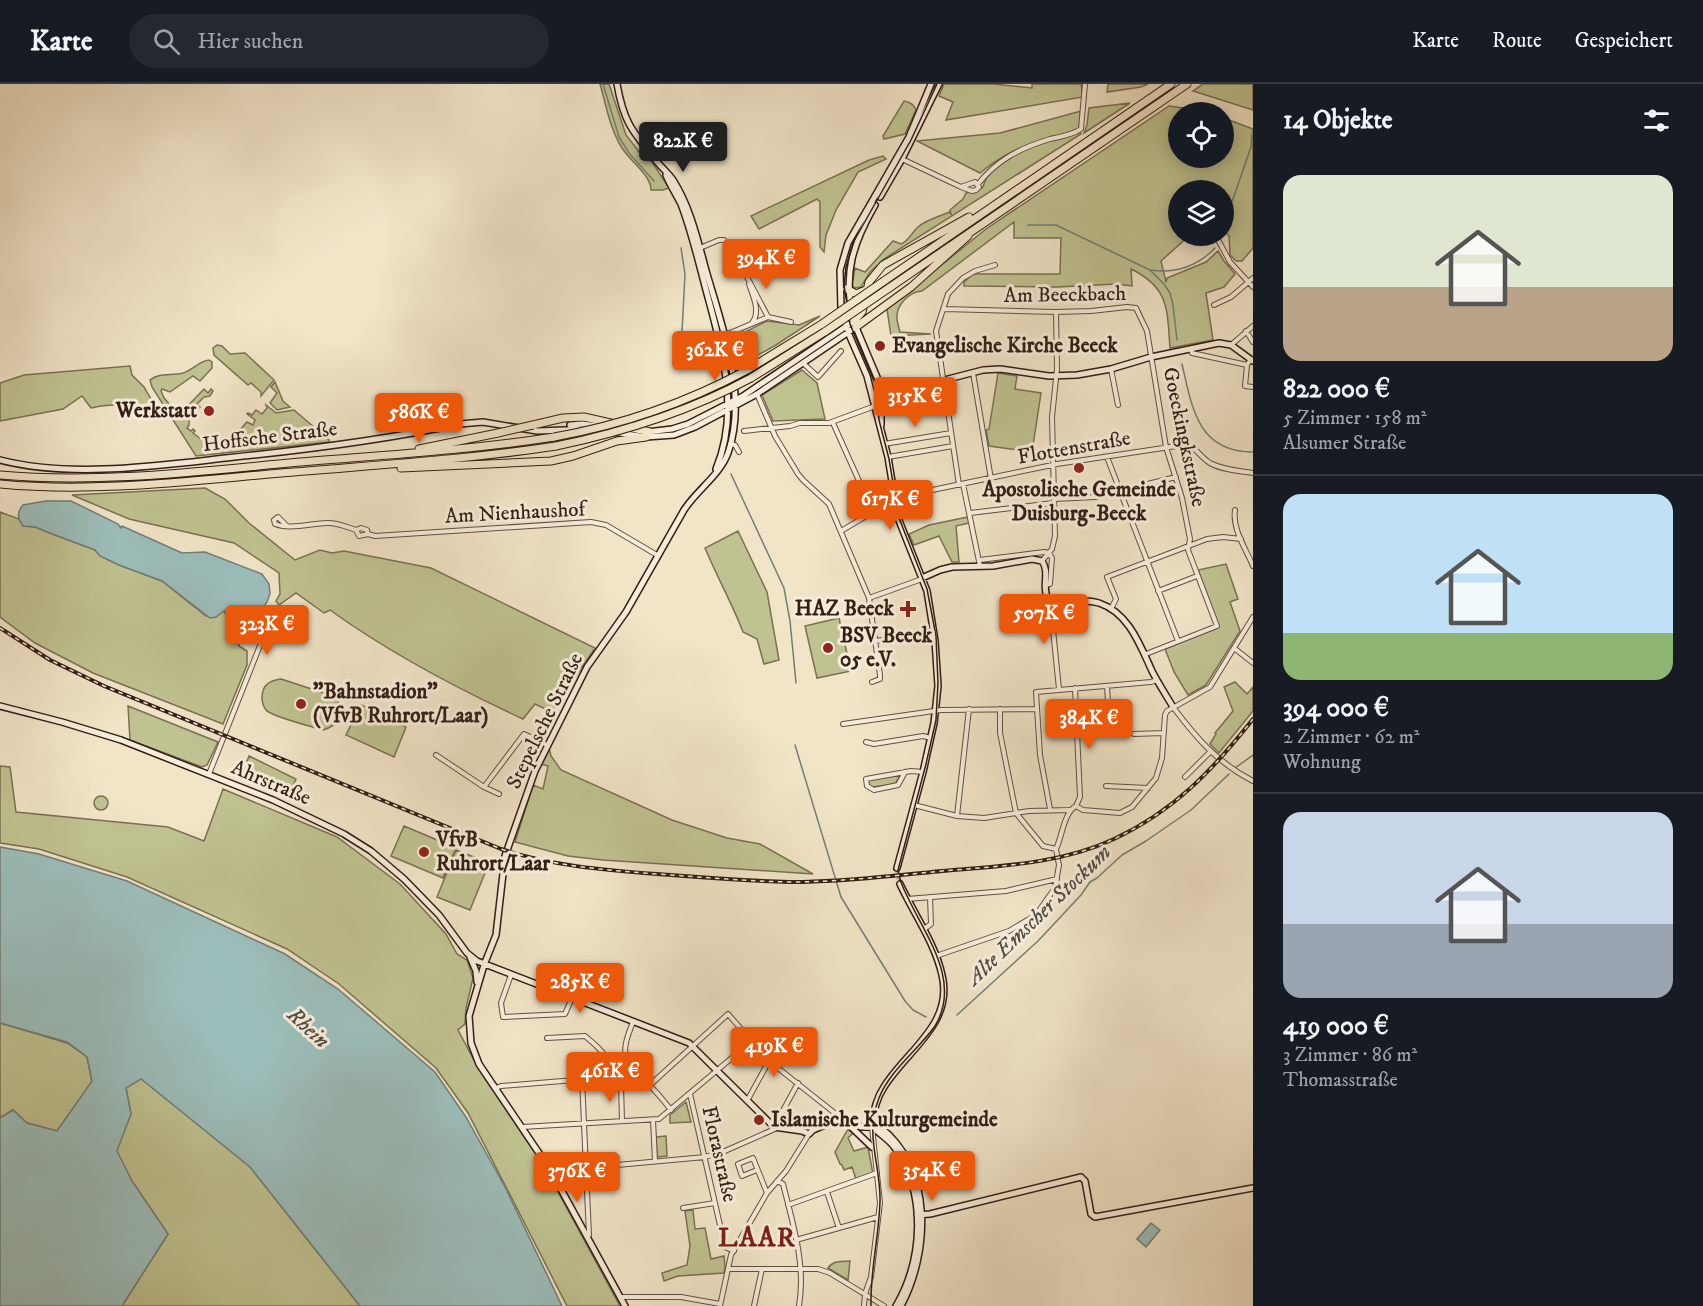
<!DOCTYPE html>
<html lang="de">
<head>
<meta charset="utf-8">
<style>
  :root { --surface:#171b24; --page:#242831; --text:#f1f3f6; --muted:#9ea1a6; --line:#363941; --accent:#ea580c }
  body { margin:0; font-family:"IM FELL DW Pica",serif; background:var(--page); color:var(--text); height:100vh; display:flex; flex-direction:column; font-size:22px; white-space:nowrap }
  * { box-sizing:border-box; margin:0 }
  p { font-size:20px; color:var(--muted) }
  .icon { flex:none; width:33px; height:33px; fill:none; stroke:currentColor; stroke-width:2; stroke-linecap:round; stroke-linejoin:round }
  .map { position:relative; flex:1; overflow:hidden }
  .drawer { display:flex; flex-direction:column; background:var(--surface); width:450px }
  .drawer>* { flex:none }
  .controls { position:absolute; left:1168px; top:18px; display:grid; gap:12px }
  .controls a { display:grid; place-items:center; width:66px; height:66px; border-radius:50%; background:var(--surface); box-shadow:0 3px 15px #0003; font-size:30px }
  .price { position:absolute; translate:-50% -51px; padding:0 14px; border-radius:6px; background:var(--accent); color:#fff; font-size:20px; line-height:39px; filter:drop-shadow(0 2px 3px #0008) }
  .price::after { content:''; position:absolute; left:50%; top:36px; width:18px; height:14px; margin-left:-9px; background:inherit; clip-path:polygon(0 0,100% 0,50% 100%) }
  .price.on { background:#222; color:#fff }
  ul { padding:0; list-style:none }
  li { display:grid; align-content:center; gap:12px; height:318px; padding:0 30px }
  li+li { border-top:2px solid var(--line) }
  li span { display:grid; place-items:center; height:186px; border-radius:18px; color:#555 }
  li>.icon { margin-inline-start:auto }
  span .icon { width:108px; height:108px; fill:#fffc; stroke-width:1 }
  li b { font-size:26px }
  h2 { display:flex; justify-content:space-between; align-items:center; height:72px; padding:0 30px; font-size:26px }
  header { display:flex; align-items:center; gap:36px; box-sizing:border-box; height:84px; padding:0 30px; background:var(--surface); border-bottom:2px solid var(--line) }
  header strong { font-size:28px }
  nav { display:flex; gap:33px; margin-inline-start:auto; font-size:21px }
  .search { width:420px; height:54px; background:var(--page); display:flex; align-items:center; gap:15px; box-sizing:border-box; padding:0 21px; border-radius:33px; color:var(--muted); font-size:22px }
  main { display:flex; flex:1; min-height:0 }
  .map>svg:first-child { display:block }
  .green { fill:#c0c291; stroke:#7a7052; stroke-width:1.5 }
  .water { fill:#9cbebb; stroke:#727e78; stroke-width:1.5 }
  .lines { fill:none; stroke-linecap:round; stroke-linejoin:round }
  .stream { stroke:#727e78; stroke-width:1.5 }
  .secondary-tunnel { stroke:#cbbca3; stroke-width:5; stroke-dasharray:5 2.5; stroke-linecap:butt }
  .street-casing { stroke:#634f41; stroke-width:6 }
  .secondary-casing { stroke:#341d14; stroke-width:8 }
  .highway-casing { stroke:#341d14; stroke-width:9 }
  .street { stroke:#f6eddb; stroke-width:4 }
  .secondary { stroke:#f6eddb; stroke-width:5 }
  .highway { stroke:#f1e4c7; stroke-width:7 }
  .tram { stroke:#341d14; stroke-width:1.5 }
  .rail-casing { stroke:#341d14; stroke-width:4 }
  .rail { stroke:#f6eddb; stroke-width:1.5; stroke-dasharray:4.5; stroke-linecap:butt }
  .highway-bridge-casing { stroke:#341d14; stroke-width:9; stroke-linecap:butt }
  .highway-bridge { stroke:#f1e4c7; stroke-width:7 }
  .poi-dot { fill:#8f2418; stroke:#f6eddb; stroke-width:2 }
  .labels { text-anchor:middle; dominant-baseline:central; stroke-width:6; stroke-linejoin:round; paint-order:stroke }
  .street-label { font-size:21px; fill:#341d14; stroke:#f6eddb }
  .poi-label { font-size:21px; font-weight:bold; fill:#341d14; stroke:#f6eddb; text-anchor:start }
  .water-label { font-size:22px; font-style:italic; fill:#534d46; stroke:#f6eddb }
  .district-label { font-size:27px; font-weight:bold; letter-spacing:1.5px; fill:#7a1f14; stroke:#f6eddb }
</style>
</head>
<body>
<header>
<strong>Karte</strong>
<div class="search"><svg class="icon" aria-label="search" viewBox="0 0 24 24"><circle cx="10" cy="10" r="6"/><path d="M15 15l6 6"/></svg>Hier suchen</div>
<nav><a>Karte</a><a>Route</a><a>Gespeichert</a></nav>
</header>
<main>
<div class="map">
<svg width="1253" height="1222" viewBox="0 0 1253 1222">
  <rect width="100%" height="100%" fill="#f1e4c7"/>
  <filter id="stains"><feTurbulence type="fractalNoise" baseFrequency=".00333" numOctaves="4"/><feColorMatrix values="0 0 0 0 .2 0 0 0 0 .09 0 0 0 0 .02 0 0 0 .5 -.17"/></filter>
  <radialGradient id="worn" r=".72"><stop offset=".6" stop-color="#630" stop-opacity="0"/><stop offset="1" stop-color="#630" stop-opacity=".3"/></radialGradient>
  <path class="green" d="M600,0H609L626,51L640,69L652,78L669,104L663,106H651C651,91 630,77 622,64C610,45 606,21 600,0Z
    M944,0H993L1032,4V0H1081L1083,13L946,36L953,18L939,12Z
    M1108,0H1148L1141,3L1107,8Z
    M1203,0H1253V26L1193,7Z
    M904,17C910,18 914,20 916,26L905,50L884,55L883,52Z
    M1130,19L1084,49L1087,41L1089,24Z
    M1169,22L1210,28H1179V74H1224V34L1253,45V164L1242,177H1236L1230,171L1229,152L1224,147V106H1179V152H1189L1161,177L1166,198L1167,194L1206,178L1218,167L1224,177L1235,190L1224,203L1206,209L1213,256L1170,264C1167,226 1170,204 1131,185L1132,202L1117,200L1057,203L964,202V198L973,190H1060L1061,154H1014V138L922,207C909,208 896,221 897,234C897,238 899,244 900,248L931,250L891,252L887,225L986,145Z
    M1081,27L1079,44L1077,46C1037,60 1015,60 980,89L917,57L1000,49Z
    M1080,48L1081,50L884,175L870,188L861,203L854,204L852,201L855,184L865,188L893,157L901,160C910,156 911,149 918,143C927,135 939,133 949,128L951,130L950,126L963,115L966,109L977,107L983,103C992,68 1050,57 1080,48Z
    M883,72L886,75L858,88L836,126L826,151L824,168L820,163V118L817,115L759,145L751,132L869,76Z
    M820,232L776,261L735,284L730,257L733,254L767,237L799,241Z
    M217,261L222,262L230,270L245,269L274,296L261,312V308L251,299L248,301L214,271L213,264Z
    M209,276L212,278V284L200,297L193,292L170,308L162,305L161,307L164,314L179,331L204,305L208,309L211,305L213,307L210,312L204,313L197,320L200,323L189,336V341L187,344L191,347L193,345L195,347L193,349L215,366L217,364L222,366L247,338L253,341L255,336L247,330L248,329L252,331L256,326L262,330L267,324L266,321L276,329L294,326L329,356V358L196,372L152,303L150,296C159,288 172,292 183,289C193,286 199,277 209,276Z
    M130,282L132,291L144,303L159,329C137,319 114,319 91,324L82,312L63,325L0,337V299L24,291Z
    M802,286L817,299L825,335L773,337L762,311Z
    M998,289L1017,292L1015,305L1041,309L1032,368L989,362L986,346L989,345Z
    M275,298L283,317L290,323L277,326L270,319L277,309L271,303Z
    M205,404L225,415L249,439L295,476L320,466L332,469L344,467L431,484L595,564L552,628L535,620L523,635C456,604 391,570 330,526L324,529L296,509L279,521L276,517L280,510L279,489L234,459L129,435L72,411Z
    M0,428L19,435L23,442L35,443L55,451L95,466L100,472L119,481L162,497L206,532L216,533L223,526L234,542H240L239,562L247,567V581L223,640L93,589L35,559L0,533Z
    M968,433L969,439L956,442L959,478H952L939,452L914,461L909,450L929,441Z
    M738,447L767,508L779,576L764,580L757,555L743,548C732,519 717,493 705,464Z
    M1226,480L1238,515L1230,518L1240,547L1206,601L1188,611L1174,588L1165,565L1219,543L1198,486Z
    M839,534L851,587L817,594L805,542Z
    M281,595L333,612C347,624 339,642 323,646C313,643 270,632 266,626C262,621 261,613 263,607C265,599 273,596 281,595Z
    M1235,598L1247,610L1253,603V627L1219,669L1210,660L1216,650L1215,649L1233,627L1224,603Z
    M361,621L406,643L394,673L346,651Z
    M128,622L218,658L207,681L202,683L130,656Z
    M549,664L551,672L561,686L672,736L727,754L760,760L813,790L603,776L568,772L515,758L533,701L543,705L548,682L541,680Z
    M249,672L296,695L288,712L242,690Z
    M0,682L10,683L16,728L168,743L204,757L223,705L337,753L400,800L446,850L457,870L467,876L473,894L466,924L465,940L458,946L474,976L545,1084L620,1222H567L468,1029L436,984L339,900L287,865L127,793L39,765L0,759Z
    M902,689L895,700L873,703L869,701L868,696Z
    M94 719a7 7 0 1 1 14 0a7 7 0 1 1-14 0Z
    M404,742L456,764L443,794L391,772Z
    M456,766L489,779L470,826L437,813Z
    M0,939L67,959L87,973L92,998L57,1047L27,1039L13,1026L0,1034Z
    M141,994L250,1083L360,1222H122L168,1150L132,1097L116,1067L131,1030L126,1004Z
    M686,1018L691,1038L670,1039V1031Z
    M848,1045L853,1049L848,1054L854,1067L868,1063L873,1090L856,1095L852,1083L844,1086L842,1081L840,1080L835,1068Z
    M666,1052L667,1072L657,1073L656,1053Z
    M693,1126L695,1145L705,1144L711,1175L724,1172L725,1183L724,1189L678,1192L664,1197L662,1189L687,1181L690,1162L685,1127Z
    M850,1177L848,1196L828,1184C833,1176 841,1178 850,1177Z"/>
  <path class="water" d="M46,417H71L118,440L121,444L122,442L182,469L205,468L262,490L269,500L270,510L267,518L260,528L243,542L234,538L225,526L216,533L210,534L162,497L119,481L100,472L95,466L55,451L35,443L23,442C18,435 16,429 23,421Z
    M0,763L39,770L127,797L285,870L338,905L435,988L466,1033L506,1105L562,1222H360L250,1083L141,995L126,1004L131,1030L117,1067L132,1097L168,1150L122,1222H0V1034L13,1026L27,1039L57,1047L92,997L87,973L67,958L0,939Z
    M1151,1139L1160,1146L1146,1163L1137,1155Z"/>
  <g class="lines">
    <path class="stream" d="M603,0L619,53L629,69L654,97
      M1028,141H1056L1150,186L1164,200L1170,209L1173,221L1177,256
      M1224,141L1251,63L1252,50
      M681,164L685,190L681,267
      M1151,186C1175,190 1198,182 1215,164
      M1182,280C1192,324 1198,368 1253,368
      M731,390L784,504L790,537L796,599
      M795,661L841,813L905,917L913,926L926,933
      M1235,684L1253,671
      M957,931L1038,857L1081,811L1090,798L1097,794L1122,771L1146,757L1191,726L1229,690"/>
    <path class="secondary-tunnel" d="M897,784L900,800"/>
    <defs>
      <path id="street" d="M902,74V75L961,103L972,107L976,106L979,103L975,98L961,103
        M978,100C997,76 1020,64 1050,55C1060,53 1072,51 1081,45L1085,0
        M1216,152L1230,178L1253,203
        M700,164L719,156H724L735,170L768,233
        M749,200C753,212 761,228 752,239
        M1214,221L1231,213L1253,194
        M944,225L1056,228L1091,227L1127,223L1136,224L1147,247L1166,363L1182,414L1190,455L1188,466L1217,542L1146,570
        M1246,247L1253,258
        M718,254L768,233L791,238
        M1231,261L1253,242
        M1191,265L1192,269L1247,281L1251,275
        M803,279L818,293L841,267
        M1247,281L1245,302L1253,303
        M1111,285L1118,321
        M973,289L991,395
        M757,310L775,352L798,390L803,396L829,420L869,514L880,591V595L872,598
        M833,339L873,428
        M744,347L790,342L800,339H829L875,322
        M730,360L735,361L739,368
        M884,360L951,349
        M888,373L953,362
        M1107,373L1178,557
        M963,400L980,482
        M959,401L936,247L948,210L963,194L975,187L995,181
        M1054,415L1095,413L1176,393
        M1235,426C1232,445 1246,465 1253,482
        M970,429L1054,419
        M287,442L278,433L274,436L275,440C290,446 311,439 328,439C338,439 347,443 356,446L361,444L367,446L368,450L375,452L591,438L606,441L657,471
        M356,446L359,452L368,450
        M841,447L873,428L918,409L1057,380L1183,361C1195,361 1200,373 1210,379C1223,386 1239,387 1253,389
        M980,476L1044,468L1049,469L1052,474L1050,500L1045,501
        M1042,477L1052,465L1055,452L1052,333L1057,285L1056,228
        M1158,507L1197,492
        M869,514L922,495
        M1050,516L1059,605
        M1111,525L1116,515L1107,493L1207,455L1223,453L1241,455
        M875,557L934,549
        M1234,564L1253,579
        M1107,602L1110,650
        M1075,604L1080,713L1076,722
        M1173,623C1197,655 1218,679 1253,697
        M1000,625V649L1016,729L1043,762L1056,765
        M843,640L941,626L1036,625
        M1134,650L1163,649
        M866,658L874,660L923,652L931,654
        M436,671L484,703L499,710
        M905,688L898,701L874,706L867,702L866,695L911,687L923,688
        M209,690L265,549
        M1185,693L1211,667
        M1106,702L1148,704
        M484,703L524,650L547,661
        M914,721L957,732L984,734L1029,727L1070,726
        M1050,725L1040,671L1036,608L1151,598L1157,596
        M957,732L969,625
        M907,815L1006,807L1057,795
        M924,845L931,840L930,813
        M936,872L1009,847L1036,831L1055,804L1059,781L1056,765C1062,753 1064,728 1076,722L1083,726L1120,729L1132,723L1156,694L1162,674L1165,631L1167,627L1210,603L1253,533
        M511,891L501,919L503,933L565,930L572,914
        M633,938C620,970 622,977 648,1000C657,1008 664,1017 671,1026
        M547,954L585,952C602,966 614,976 609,999
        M582,995L589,1151L588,1152
        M621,1001L622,1037
        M650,1001L728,930L769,977L841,1034
        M496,1004L501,1002L587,995L621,1001L646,998
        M690,1010L725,1163L734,1167
        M747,1017L769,977
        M653,1036L655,1077
        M522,1043L659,1035L752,957
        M774,1043L798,999
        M757,1086L742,1092L738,1080L753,1074L767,1109
        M551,1087L705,1073L725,1067L777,1044
        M777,1097L783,1100C793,1140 806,1181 799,1222
        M827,1108L839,1144
        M788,1121L877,1089
        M683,1124L715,1119
        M796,1156L878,1133
        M728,1185H818L830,1189L884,1222
        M620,1213H681L720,1220
        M720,1222L731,1171L767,1109L786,1087L809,1050
        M754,1222L762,1185
        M864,1222L865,1210L871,1193L880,1119L872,1043"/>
      <path id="secondary" d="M617,0C624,40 633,48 658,79C663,85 669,90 673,96C691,124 698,158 707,190C723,245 748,312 728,369C720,391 697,406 684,426L626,528L587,583L535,687L505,772L496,851L484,881L469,932L471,959L479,980L551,1087L625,1222
        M666,91C670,101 676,110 681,120C693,151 700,185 709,217C724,272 739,330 716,385
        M880,113L902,75L939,0
        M853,232C843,190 853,159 875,121
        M855,241L879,298L881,315V341
        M880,317L898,307
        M875,322L906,306L983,286L1000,285L1049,292L1077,291L1111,285L1151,273L1219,259L1231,261L1253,277
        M570,341L582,340L597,342
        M647,348L672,345L688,340L743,312L854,237
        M0,376C70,394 155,382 226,374C305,366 383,356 460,340L483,338L537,347L593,345L646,353L674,351L695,343L757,310L856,243
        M922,494L940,486L952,483L993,482L1032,475L1042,477C1050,488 1042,501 1047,513L1052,516C1067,517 1084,515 1099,519C1129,529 1140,561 1152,587C1158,599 1166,611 1173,623
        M0,622L62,638L121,656L273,716L344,750L371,767L404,795L439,831L467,869L477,877L689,959L774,1043L802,1047L809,1050L813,1046L841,1034L861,1043H880C933,1085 930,1167 901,1222
        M897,784L923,688L934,639L938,602L935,557L927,507L898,434L888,373L867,292L850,253L841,225L840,186L848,159L909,53L931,0
        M470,873L476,887L477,898
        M849,1037L850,1042L872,1063
        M872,1042C873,1029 876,1015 884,1003C906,967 954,940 942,891C935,859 914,830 900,800
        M872,1042C879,1050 889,1055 895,1064C927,1110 923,1176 896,1222
        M917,1131L930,1130L1081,1093L1085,1097L1091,1130L1095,1133L1253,1104"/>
      <path id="highway" d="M884,197L1171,0
        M889,204L1187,0
        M847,205L856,210L866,206
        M854,237L862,228L869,198L883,181L969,133
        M856,243L911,203L968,152
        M747,286L822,240
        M751,294L826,247
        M533,341L563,334L584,333L650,348
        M419,365L498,349
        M401,384L551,377L573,372L617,357L646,353
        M0,391C100,400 201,387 300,378C385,371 470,366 554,353
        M0,400C93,409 188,397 281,389C373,381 465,376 556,362"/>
    </defs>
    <use href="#street" class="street-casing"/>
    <use href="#secondary" class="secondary-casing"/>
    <use href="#highway" class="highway-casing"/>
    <use href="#street" class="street"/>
    <use href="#secondary" class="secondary"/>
    <use href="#highway" class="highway"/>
    <path class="tram" d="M871,1222C870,1187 879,1153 880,1117C881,1081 864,1051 879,1014C890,986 918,966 935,942C961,899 928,855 909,816C904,806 899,797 898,786L926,680L936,636L938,599L936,552L927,505L899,434L889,375L879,336L876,302L850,240L844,201L846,183L854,157L911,56L937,0"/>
    <defs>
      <path id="rail" d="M0,544L50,576L104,602L501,765C552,782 604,786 657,790C701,793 744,797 788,798C839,798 891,792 942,787C1000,782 1061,780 1114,755C1174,727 1213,686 1253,635"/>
    </defs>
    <use href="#rail" class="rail-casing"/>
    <use href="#rail" class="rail"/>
    <defs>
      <path id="highway-bridge" d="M822,240L884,197
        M826,247L889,204
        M498,349L533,341
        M554,353C622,341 686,319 747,286
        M556,362C624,348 690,327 751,294"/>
    </defs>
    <use href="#highway-bridge" class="highway-bridge-casing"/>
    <use href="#highway-bridge" class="highway-bridge"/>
  </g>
  <g class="poi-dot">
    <circle cx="880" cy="262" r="6"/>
    <circle cx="209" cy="327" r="6"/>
    <circle cx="1079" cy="384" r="6"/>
    <path d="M905 516h6v6h6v6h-6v6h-6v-6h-6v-6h6z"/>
    <circle cx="828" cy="564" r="6"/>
    <circle cx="301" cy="620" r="6"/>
    <circle cx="424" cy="768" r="6"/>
    <circle cx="759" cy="1036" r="6"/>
  </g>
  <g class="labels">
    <g class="street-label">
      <text transform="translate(1065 211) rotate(-1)">Am Beeckbach</text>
      <text transform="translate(270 353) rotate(-7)">Hoffsche Straße</text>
      <text transform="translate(1184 353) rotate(78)">Goeckingkstraße</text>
      <text transform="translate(1074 364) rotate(-10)">Flottenstraße</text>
      <text transform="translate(515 429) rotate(-3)">Am Nienhaushof</text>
      <text transform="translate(545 637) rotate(-64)">Stepelsche Straße</text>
      <text transform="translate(271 699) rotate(23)">Ahrstraße</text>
      <text transform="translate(719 1070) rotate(77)">Florastraße</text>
    </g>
    <g class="poi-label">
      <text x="892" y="262">Evangelische Kirche Beeck</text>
      <text x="197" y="327" text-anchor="end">Werkstatt</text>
      <text x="1079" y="406" text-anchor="middle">Apostolische Gemeinde<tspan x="1079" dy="24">Duisburg-Beeck</tspan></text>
      <text x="894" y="525" text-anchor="end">HAZ Beeck</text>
      <text x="840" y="552">BSV Beeck<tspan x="840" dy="24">05 e.V.</tspan></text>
      <text x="313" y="608">"Bahnstadion"<tspan x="313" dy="24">(VfvB Ruhrort/Laar)</tspan></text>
      <text x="436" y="756">VfvB<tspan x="436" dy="24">Ruhrort/Laar</tspan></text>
      <text x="771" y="1036">Islamische Kulturgemeinde</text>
    </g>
    <g class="water-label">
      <text transform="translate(1039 831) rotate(-44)">Alte Emscher Stockum</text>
      <text transform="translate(308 944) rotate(43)">Rhein</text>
    </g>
    <g class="district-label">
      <text x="757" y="1154">LAAR</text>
    </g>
  </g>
  <rect width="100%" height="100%" filter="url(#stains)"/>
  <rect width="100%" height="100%" fill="url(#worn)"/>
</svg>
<div class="controls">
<a><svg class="icon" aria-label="locate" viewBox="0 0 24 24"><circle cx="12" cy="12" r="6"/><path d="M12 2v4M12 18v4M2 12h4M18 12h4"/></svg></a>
<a><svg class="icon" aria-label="layers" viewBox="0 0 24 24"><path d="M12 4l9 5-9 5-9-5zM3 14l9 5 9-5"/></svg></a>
</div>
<b class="price on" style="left:683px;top:89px">822K €</b>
<b class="price" style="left:766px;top:206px">394K €</b>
<b class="price" style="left:715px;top:298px">362K €</b>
<b class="price" style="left:915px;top:344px">315K €</b>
<b class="price" style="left:419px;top:360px">586K €</b>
<b class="price" style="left:890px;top:447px">617K €</b>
<b class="price" style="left:1044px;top:561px">507K €</b>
<b class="price" style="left:267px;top:572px">323K €</b>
<b class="price" style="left:1089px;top:666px">384K €</b>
<b class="price" style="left:580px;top:930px">285K €</b>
<b class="price" style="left:774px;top:994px">419K €</b>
<b class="price" style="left:610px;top:1019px">461K €</b>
<b class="price" style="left:932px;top:1118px">354K €</b>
<b class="price" style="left:577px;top:1119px">376K €</b>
</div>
<section class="drawer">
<h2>14 Objekte<svg class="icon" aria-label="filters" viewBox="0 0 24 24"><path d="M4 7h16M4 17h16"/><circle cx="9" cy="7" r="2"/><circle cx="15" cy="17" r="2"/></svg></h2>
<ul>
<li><span style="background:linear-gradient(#dfe7d0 60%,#b9a48a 0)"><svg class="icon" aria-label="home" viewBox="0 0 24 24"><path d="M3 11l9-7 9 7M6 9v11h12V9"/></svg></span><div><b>822 000 €</b><p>5 Zimmer · 158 m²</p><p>Alsumer Straße</p></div></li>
<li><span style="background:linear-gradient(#bfe0f5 75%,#8fb573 0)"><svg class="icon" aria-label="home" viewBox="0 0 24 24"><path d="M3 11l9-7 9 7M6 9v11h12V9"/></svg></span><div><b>394 000 €</b><p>2 Zimmer · 62 m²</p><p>Wohnung</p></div></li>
<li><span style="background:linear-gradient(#c9d6e8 60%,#9aa5b1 0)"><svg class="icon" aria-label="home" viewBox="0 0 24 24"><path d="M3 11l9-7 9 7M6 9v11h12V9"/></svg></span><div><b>419 000 €</b><p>3 Zimmer · 86 m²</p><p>Thomasstraße</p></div></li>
</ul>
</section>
</main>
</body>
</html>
